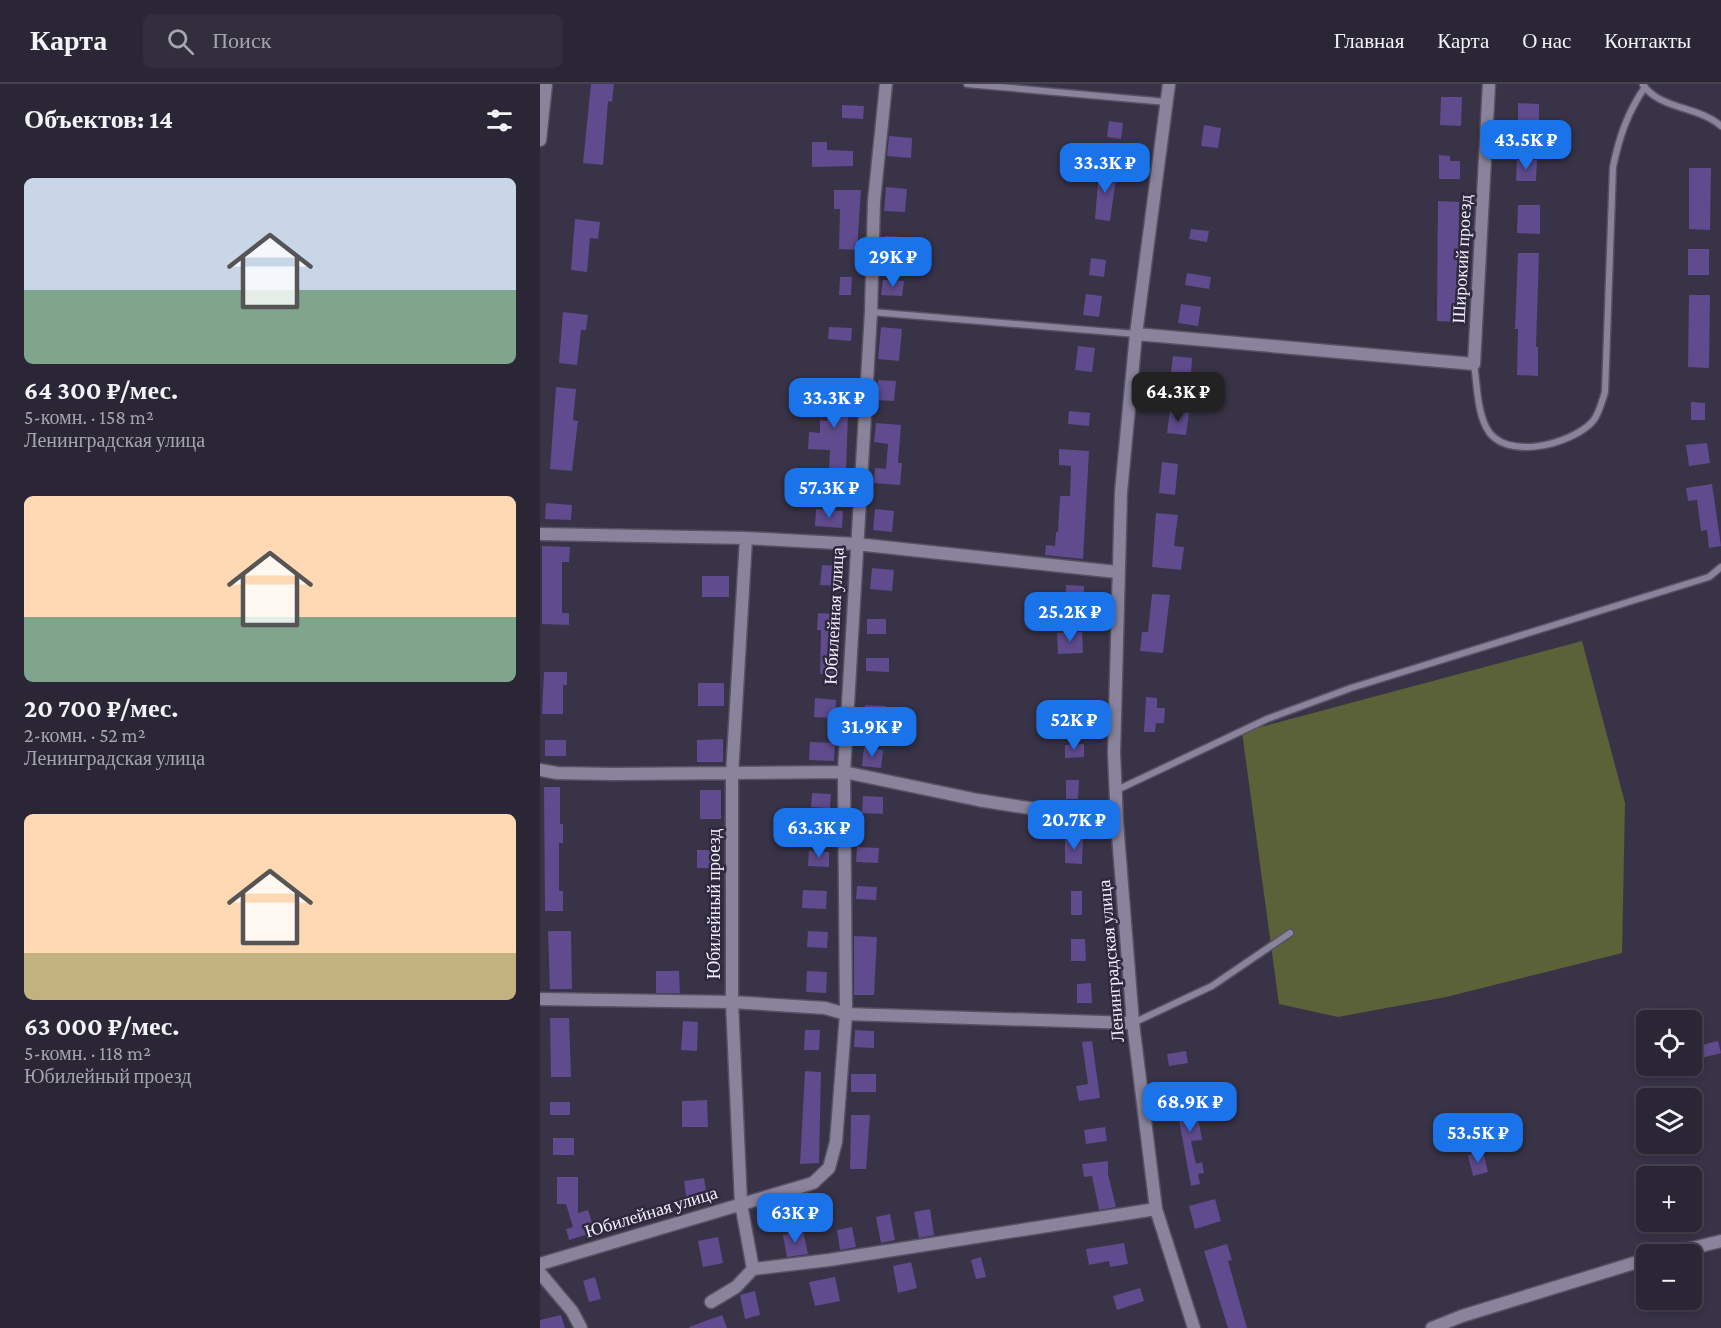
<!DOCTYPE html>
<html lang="ru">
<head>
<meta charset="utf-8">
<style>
  :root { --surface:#2a2635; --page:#322e3d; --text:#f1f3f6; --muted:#a5a5ad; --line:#464350; --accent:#1a73e8 }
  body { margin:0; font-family:"Crimson Pro",serif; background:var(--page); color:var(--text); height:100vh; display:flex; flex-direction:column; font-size:22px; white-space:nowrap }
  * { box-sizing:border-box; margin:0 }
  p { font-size:20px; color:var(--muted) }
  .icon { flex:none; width:33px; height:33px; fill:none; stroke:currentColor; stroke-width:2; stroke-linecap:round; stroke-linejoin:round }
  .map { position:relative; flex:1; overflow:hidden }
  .drawer { display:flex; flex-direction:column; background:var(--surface); width:540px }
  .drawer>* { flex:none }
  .fabs { position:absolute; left:1096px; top:926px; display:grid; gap:12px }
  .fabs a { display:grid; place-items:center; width:66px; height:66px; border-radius:9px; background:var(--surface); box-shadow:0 3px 9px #0003,0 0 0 2px var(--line); font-size:30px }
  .price { position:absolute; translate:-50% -51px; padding:0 14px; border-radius:12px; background:var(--accent); color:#fff; font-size:20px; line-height:39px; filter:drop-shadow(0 2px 3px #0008) }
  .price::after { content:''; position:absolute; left:50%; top:36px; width:18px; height:14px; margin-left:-9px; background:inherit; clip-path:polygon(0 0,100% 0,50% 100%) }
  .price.on { background:#222; color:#fff }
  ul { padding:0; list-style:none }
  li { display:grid; align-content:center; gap:12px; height:318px; padding:0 24px }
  li span { display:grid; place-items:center; height:186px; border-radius:9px; color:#555 }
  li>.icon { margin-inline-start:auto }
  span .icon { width:108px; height:108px; fill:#fffc; stroke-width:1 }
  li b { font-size:26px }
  h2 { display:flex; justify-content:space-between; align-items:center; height:72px; padding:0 24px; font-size:26px }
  header { display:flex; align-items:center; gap:36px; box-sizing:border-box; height:84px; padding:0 30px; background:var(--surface); border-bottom:2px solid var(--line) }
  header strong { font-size:28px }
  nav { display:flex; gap:33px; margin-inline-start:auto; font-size:21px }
  .search { width:420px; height:54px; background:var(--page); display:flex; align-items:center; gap:15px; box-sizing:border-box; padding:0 21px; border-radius:9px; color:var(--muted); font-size:22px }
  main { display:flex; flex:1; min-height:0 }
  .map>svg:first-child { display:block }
  .green { fill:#5b6237 }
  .building { fill:#5f4b8d }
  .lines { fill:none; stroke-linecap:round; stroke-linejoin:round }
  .service-casing { stroke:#565263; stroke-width:9 }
  .minor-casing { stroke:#565263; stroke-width:15 }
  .service { stroke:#89849c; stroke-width:6 }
  .minor { stroke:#89849c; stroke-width:12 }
  .labels { text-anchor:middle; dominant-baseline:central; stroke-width:5; stroke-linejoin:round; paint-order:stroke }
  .street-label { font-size:18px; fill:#f3f0fe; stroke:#2e293d }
</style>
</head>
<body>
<header>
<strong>Карта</strong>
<div class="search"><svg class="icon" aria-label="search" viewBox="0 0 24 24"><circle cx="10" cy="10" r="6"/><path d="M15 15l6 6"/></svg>Поиск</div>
<nav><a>Главная</a><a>Карта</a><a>О нас</a><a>Контакты</a></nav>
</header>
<main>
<section class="drawer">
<h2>Объектов: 14<svg class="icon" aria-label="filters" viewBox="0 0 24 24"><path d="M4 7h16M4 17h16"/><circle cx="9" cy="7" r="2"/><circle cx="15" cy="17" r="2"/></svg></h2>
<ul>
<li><span style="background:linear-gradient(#c9d6e8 60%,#7fa58c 0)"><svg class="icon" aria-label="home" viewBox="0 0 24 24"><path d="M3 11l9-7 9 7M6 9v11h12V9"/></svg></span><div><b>64 300 ₽/мес.</b><p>5-комн. · 158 m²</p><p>Ленинградская улица</p></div></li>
<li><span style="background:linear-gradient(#ffd9b3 65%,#7fa58c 0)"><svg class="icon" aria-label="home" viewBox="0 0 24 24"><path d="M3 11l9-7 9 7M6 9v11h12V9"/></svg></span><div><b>20 700 ₽/мес.</b><p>2-комн. · 52 m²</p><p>Ленинградская улица</p></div></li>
<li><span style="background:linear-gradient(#ffd9b3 75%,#c2b280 0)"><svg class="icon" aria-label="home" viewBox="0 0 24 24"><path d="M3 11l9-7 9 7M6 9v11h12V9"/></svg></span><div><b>63 000 ₽/мес.</b><p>5-комн. · 118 m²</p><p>Юбилейный проезд</p></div></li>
</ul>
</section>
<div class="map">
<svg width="1181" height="1244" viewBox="0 0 1181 1244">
  <rect width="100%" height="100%" fill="#383347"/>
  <path class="green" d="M1042,557L1085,719L1082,869L906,913L798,933L739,920L702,648Z"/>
  <path class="building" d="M51,0H74L72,18L68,17L63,81L43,79Z
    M901,13H922L921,42L900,41Z
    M978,19L999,20V41L978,40Z
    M302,21L324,22L323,35L302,34Z
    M569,37L583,39L581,55L567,53Z
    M664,41L681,44L678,64L661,62Z
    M349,52L372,54L371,74L347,72Z
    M272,58H287V66L313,67V82L272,83Z
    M899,71L910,72V77H920V95H899Z
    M977,76H997L996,97H976Z
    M1149,84H1171L1170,146L1149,145Z
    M559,85L577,87L570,137L555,135Z
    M346,103L367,105L365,128L344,127Z
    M294,106H321L317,166L299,165L300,125H294Z
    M898,117L919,118L918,238L897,237Z
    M978,121H1000V150L977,149Z
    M35,135L60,138L58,155L50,154L47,188L31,186Z
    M651,145L669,147L667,158L649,155Z
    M345,152L365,153L364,167L344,166Z
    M1148,165H1169V191H1148Z
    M978,169H999L996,263H998V292L977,291L978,245H975Z
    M551,174L566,176L564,193L549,191Z
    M647,189L671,193L669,205L645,201Z
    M300,193H312L311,211H299Z
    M343,196L364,197L362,212L341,211Z
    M546,210L562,212L559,233L543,231Z
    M1149,211H1170L1169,284L1148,283Z
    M641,220L661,223L658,242L638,239Z
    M23,228L48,231L46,246H41L37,281L19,279Z
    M289,243L312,244L311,257L288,255Z
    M341,243L362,245L359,277L338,275Z
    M538,262L555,264L552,288L535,286Z
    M633,272L652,274L651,290L631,288Z
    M338,296L356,297L354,317L336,316Z
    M290,300L309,301L306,388L289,387L290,366L268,365L269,348L280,349V336L287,337Z
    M16,303L36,305L33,336L38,337L32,387L10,385Z
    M1151,318L1165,319V336H1151Z
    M529,327L550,329L549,342L528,340Z
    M630,327L649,329L646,351L627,349Z
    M336,339L361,341L358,379H362L360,401L334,399L335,384L346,385L348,360L334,358Z
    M1167,359L1170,379L1149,382L1146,361Z
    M519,365L549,367L543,475L505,471L506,461L515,462L516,448H518L520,412H530L531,382L519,381Z
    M622,378L638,380L635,411L619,409Z
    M1172,400L1181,462L1169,464L1167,446L1161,447L1157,416L1148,417L1146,404Z
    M6,419L32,421L31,436L5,435Z
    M276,425L303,427L302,444L275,442Z
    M335,425L354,427L352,448L333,446Z
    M616,429L638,431L634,462L644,463L641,486L612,483Z
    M2,462L30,463L29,478H22V529H29V541L2,540Z
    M282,481L301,482L299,502L280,501Z
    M332,484L354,486L352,507L330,505Z
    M162,492H189V513H162Z
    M526,501L544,502L543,529H525Z
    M612,510L630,511L623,569L600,567L602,548H608Z
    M278,529L295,530L292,563H299V590H280L281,546H277Z
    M327,535H346V550H327Z
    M542,548L543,569L518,570L517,549Z
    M326,574H349V588L326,587Z
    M4,588H27V601H23V630H2Z
    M158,599H184V622H158Z
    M606,613L617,614V624H625L624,639H616L615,648H604Z
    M275,614L296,616L295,634L274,633Z
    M325,621L346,622L345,641L324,640Z
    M183,655V678H157V656Z
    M5,656H26V672H5Z
    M270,658L295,659L294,677L269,676Z
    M544,660V673L525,674V661Z
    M324,663L343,666L341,684L322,682Z
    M526,696H539L538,715H526Z
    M4,703H20V740H23V759H19V807H23V827H5Z
    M160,706H181V735H160Z
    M272,709L291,710L290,724L271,723Z
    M323,712L343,713V730L322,729Z
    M525,754L543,755L542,780L525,779Z
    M317,763L339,764L338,779L316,778Z
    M157,766H178V784H157Z
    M269,767L289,768V783L268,782Z
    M317,802L337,803L336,816L316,815Z
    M263,806L287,807L286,825L262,824Z
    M531,807H542V831H531Z
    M8,847H31L32,905H10Z
    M268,847L288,848L287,864L267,863Z
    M314,852L337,853L334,911H314Z
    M531,855H545L546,877H531Z
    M116,887H139L140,909H116Z
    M267,887L287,888L286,909L266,908Z
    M551,899L552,919H537V900Z
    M10,934H29L31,993H11Z
    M143,937L158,938L157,967L141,966Z
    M265,946H280L279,966H264Z
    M315,946L334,947V964L314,963Z
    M552,957L560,1014L539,1017L536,1002L548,1000L542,958Z
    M1178,957L1181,969L1157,975L1154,963Z
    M646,967L648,979L629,982L627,970Z
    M265,987L281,988L279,1079L260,1080Z
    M311,990H336V1008H311Z
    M659,1010L661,1026L657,1027L662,1056L651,1057L656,1080L662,1078L664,1089L658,1090L660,1100L651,1102L635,1014Z
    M167,1016L168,1043H142V1017Z
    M10,1018H30V1031H10Z
    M311,1031H330L326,1085H310Z
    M565,1043L567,1057L546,1060L544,1046Z
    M13,1054H34V1071H13Z
    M943,1067L948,1088L933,1092L928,1071Z
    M568,1077V1090L576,1123L559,1126L552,1092L544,1093L542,1080Z
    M17,1093H38V1129L48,1126L55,1148L29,1156L26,1145L33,1143L26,1120H17Z
    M164,1094L168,1119L148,1123L144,1097Z
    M675,1115L681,1137L655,1145L649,1122Z
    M390,1125L394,1151L379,1154L374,1128Z
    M350,1130L355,1156L341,1159L336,1133Z
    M312,1143L316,1163L300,1166L297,1146Z
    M263,1147L268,1170L247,1173L243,1151Z
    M178,1153L183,1179L163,1183L158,1157Z
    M584,1159L588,1180L570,1183L569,1177L549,1181L546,1165Z
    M687,1160L692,1176L688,1177L707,1244H688L664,1167Z
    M441,1173L446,1193L436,1195L431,1176Z
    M371,1178L377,1204L358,1209L353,1182Z
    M55,1193L61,1215L49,1218L43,1197Z
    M295,1193L300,1217L275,1222L269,1198Z
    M600,1204L604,1217L577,1226L573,1212Z
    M215,1207L220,1231L205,1235L200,1211Z
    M21,1231L25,1244H0V1236Z
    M182,1231L187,1244H150L149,1243Z"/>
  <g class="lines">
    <defs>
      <path id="service" d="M427,0L627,18
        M1103,1C1121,26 1159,22 1181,42
        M331,228L596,250
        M934,280C937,300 937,325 946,343C963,379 1033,360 1053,337C1059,330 1062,317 1065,308L1073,83C1079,54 1087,29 1105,3
        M577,706L727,635L811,604L1169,493L1181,483
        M593,939L672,902L750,849"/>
      <path id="minor" d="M629,0L596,250L581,408L574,669L577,738L593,939L616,1125L654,1244
        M0,56L6,0
        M596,250L934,280L949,0
        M0,450L206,454L316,460L577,488
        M206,454L192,691V918L201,1120L213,1185
        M0,686L17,689L72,690L304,688L438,716L577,738
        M0,915L192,918L285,924L306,930L593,939
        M1128,1170L1181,1157
        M0,1180L273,1099L289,1084L296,1058L306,930L304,688L331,228L334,117L346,0
        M0,1189L32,1227L41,1244
        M171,1218L196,1203L213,1185L289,1176L616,1125
        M892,1244L922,1232L1107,1175"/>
    </defs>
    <use href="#service" class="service-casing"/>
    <use href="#minor" class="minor-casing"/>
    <use href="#service" class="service"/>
    <use href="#minor" class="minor"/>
  </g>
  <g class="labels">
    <g class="street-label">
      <text transform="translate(922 175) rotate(-87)">Широкий проезд</text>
      <text transform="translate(294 532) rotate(-87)">Юбилейная улица</text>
      <text transform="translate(174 820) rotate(-90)">Юбилейный проезд</text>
      <text transform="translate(571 877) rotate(-95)">Ленинградская улица</text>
      <text transform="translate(111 1128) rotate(-17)">Юбилейная улица</text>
    </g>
  </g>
</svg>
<div class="fabs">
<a><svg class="icon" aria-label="locate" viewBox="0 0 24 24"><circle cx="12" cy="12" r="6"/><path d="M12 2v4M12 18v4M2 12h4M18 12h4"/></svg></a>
<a><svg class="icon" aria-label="layers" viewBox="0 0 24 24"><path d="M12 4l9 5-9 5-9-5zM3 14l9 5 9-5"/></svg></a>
<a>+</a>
<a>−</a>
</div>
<b class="price" style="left:986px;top:87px">43.5K ₽</b>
<b class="price" style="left:565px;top:110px">33.3K ₽</b>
<b class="price" style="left:353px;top:204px">29K ₽</b>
<b class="price on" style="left:638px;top:339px">64.3K ₽</b>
<b class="price" style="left:294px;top:345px">33.3K ₽</b>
<b class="price" style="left:289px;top:435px">57.3K ₽</b>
<b class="price" style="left:530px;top:559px">25.2K ₽</b>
<b class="price" style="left:534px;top:667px">52K ₽</b>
<b class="price" style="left:332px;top:674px">31.9K ₽</b>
<b class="price" style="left:534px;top:767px">20.7K ₽</b>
<b class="price" style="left:279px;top:775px">63.3K ₽</b>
<b class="price" style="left:650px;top:1049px">68.9K ₽</b>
<b class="price" style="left:938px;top:1080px">53.5K ₽</b>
<b class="price" style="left:255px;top:1160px">63K ₽</b>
</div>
</main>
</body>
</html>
